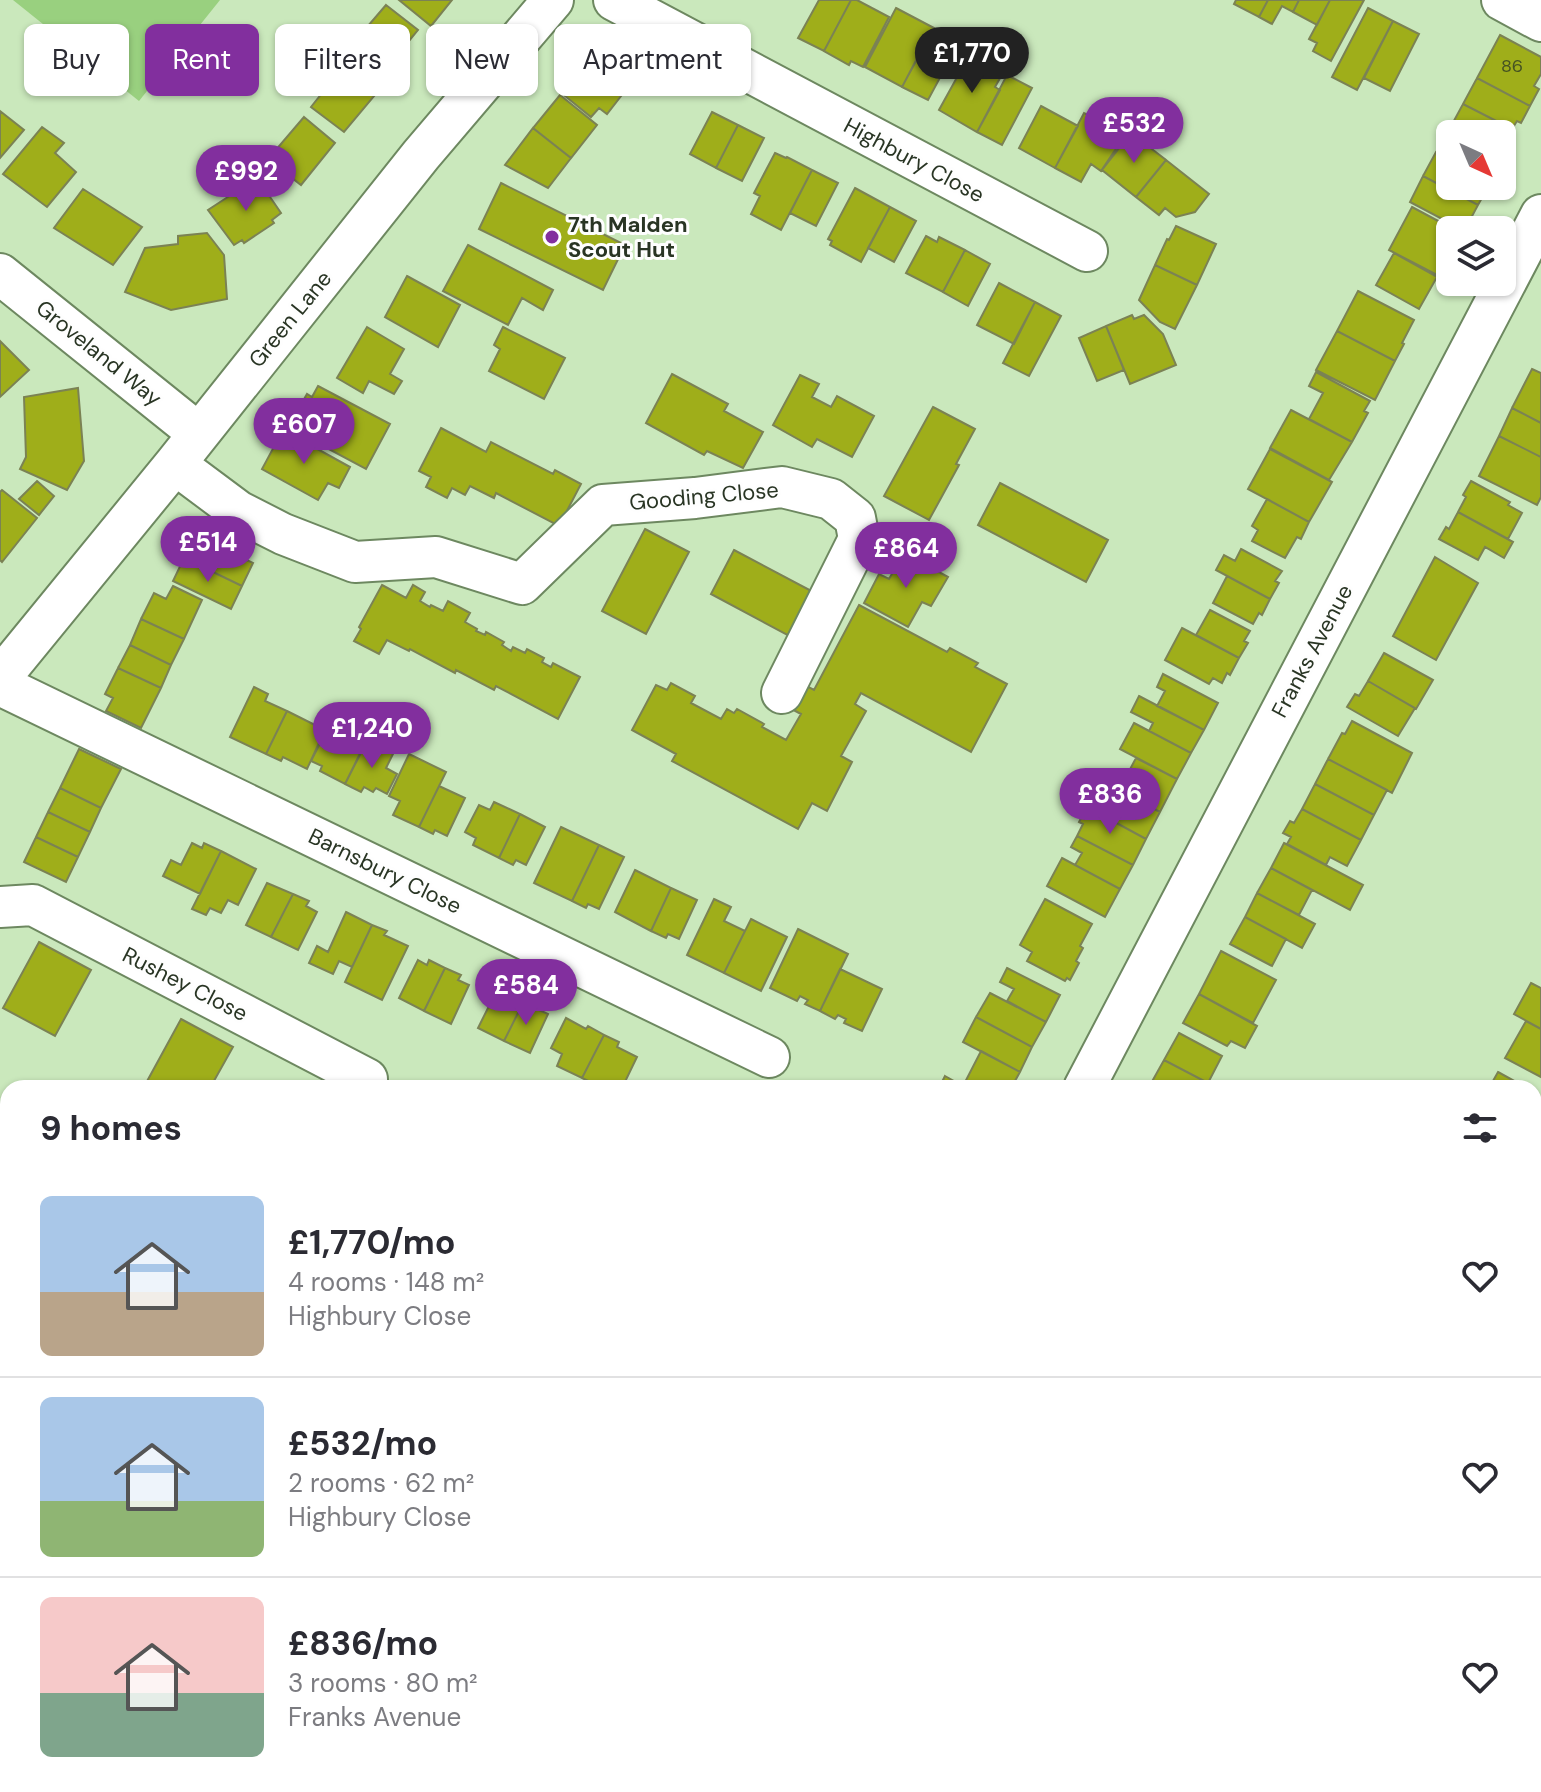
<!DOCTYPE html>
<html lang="en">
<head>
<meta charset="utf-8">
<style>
  :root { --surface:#fff; --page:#f7f7f7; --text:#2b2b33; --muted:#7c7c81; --line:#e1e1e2; --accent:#822f9e }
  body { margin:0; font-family:"DM Sans",sans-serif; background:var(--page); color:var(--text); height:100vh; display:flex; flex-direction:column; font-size:30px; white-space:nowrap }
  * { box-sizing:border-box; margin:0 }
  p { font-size:26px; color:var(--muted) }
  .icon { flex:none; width:44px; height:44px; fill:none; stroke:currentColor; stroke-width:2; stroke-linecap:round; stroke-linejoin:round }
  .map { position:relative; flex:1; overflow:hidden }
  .panel { position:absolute; left:0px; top:1080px; width:1542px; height:712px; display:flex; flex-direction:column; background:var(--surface); border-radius:24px 24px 0 0; box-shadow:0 2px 6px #0004 }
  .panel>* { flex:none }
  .guide { position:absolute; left:24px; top:24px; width:800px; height:72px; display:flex; gap:16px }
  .needle { width:52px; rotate:136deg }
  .controls { position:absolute; left:1436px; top:120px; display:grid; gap:16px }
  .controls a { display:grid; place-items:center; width:80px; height:80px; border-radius:12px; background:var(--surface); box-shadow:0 2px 6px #0004; font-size:40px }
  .price { position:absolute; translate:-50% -68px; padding:0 18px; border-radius:28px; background:var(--accent); color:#fff; font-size:26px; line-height:52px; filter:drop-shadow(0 2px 4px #0008) }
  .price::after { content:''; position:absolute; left:50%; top:48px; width:24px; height:18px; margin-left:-12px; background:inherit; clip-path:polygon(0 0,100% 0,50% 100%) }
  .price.current { background:#222; color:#fff }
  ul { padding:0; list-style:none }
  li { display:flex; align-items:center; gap:24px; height:200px; padding:0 40px }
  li+li { border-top:2px solid var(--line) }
  li span { display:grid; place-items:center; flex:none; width:224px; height:160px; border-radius:12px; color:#555 }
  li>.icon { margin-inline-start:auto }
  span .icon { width:96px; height:96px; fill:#fffc; stroke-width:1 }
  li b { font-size:34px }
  h2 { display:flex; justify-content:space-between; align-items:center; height:96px; padding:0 40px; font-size:34px }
  .chip { padding:0 28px; border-radius:12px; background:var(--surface); box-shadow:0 2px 6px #0004; font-size:28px; line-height:72px }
  .chip.current { background:var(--accent); color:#fff }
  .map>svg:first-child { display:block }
  .built { fill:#bcdeac }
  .green { fill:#99d07f }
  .building { fill:#9fae1a; stroke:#7b8254; stroke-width:2 }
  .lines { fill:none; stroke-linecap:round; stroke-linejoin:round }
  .minor-casing { stroke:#6d8860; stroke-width:44 }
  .minor { stroke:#fff; stroke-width:40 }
  .poi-dot { fill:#822f9e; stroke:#fefefe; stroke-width:3 }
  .labels { text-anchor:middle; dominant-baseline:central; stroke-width:6; stroke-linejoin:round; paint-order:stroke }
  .number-label { font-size:18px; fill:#465322 }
  .street-label { font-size:22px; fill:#293524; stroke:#fefefe }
  .poi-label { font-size:22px; font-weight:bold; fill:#293524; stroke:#fefefe; text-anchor:start }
</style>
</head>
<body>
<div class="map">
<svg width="1541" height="1792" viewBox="0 0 1541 1792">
  <rect width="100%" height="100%" fill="#cae8bc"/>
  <path class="built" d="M1541,1723V1792H1504L1508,1784H1534V1736Z"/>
  <path class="green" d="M13,0H220L139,101Z"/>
  <path class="building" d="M399,0H452L431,26Z
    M819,0H851L824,51L798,38Z
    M851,0H857L889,17L863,67L851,61L849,65L824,51Z
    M1236,0H1268L1259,17L1234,4Z
    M1268,0H1299L1293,12L1282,6L1272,24L1259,17Z
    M1299,0H1330L1317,25L1293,12Z
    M1330,0H1364L1331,61L1313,51L1317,43L1309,39Z
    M386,5L418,30L383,73L349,48Z
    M896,8L934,28L902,87L865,67Z
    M1368,8L1393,21L1357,90L1332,77Z
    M1393,21L1419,34L1390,91L1364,78Z
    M623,31L654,56L625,91L589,61L607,39L613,43Z
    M1500,35L1541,57V74L1534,86L1539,89L1530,106L1477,78Z
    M924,45L950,59L928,100L902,87Z
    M589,61L625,91L607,114L599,108L591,117L565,96L573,87L570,84Z
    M966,61L977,67L980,61L1003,73L995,87L1000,90L977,132L939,110Z
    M346,63L380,89L344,132L311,107Z
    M1007,75L1032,88L1002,145L977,132Z
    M1477,78L1530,106L1521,123L1517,121L1512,129L1463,104Z
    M560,95L597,125L571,158L533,128Z
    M1463,104L1512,129L1508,136L1513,139L1504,157L1502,156V134H1461L1450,128Z
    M1041,106L1078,126L1055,168L1019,148Z
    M0,111L24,130L0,158Z
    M1100,111L1128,131L1101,171L1091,164L1081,182L1055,168L1084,113L1096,119Z
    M712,112L738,125L716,168L690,154Z
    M304,117L335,143L301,185L268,159Z
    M738,125L764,138L742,181L716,168Z
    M42,127L64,143L55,153L76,172L47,207L3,174Z
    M533,128L571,158L548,188L505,165Z
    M1131,133L1166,160L1136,197L1102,170Z
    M1436,152L1450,159V186H1482L1487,189L1478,205L1423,176Z
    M775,153L786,158L787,157L812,170L781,230L751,214L760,196L754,193Z
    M1166,160L1209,194L1195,212L1176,217L1165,208L1159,215L1136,197Z
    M812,170L838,183L816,226L790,213Z
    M1423,176L1478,205L1470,220L1465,218L1459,228L1410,202Z
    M257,178L281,213L272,220L274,223L244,243L242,240L234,245L208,210Z
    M501,183L625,245L603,290L479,229Z
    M855,188L890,207L861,262L830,245L832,241L828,239Z
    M83,189L142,227L113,265L54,228Z
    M890,207L916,221L894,262L868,248Z
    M1412,207L1455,230H1450V256L1439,276L1389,250Z
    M1176,226L1216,244L1197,285L1155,265L1167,239L1169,240Z
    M207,233L224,255L227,299L171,310L125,292L145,248L178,244V236Z
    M926,236L937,242L939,237L965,250L943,292L906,273Z
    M468,245L553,290L543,310L522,298L508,325L443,291Z
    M965,250L990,264L968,306L943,292Z
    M1394,253L1437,277L1419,309L1376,285Z
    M1155,265L1197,285L1175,329L1160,322L1139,300Z
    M407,276L460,305L438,347L385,317Z
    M999,283L1035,302L1014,344L977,325Z
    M1358,291L1414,320L1402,343L1404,344L1395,361L1337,331Z
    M1035,302L1061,316L1029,376L1003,363Z
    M1132,315L1134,319L1144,315L1163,334L1176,365L1130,384L1106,326Z
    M1106,326L1124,370L1097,381L1079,338Z
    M367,327L404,349L390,374L402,381L394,394L369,381L363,393L337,378Z
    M503,327L565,358L544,399L489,371L500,349L494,345Z
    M1337,331L1395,361L1375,400L1316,370Z
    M0,341L29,370L0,397Z
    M1532,369L1541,373V423L1512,408Z
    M1316,372L1370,401L1364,411L1368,413L1352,442L1309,419L1323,393L1309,386Z
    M672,374L728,404L724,411L763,432L743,468L707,451L704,455L646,423Z
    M800,375L819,384L812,397L831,407L837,396L874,416L852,457L817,439L812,447L773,425Z
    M318,386L390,424L366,469L295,431L305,412L299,408L307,394L312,397Z
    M78,388L84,461L67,490L20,469L26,457L24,397Z
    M933,407L975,429L956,464L959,465L929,520L884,496Z
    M1512,408L1541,423V457L1499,436Z
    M1291,410L1352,442L1329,480L1270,448Z
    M441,428L486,452L491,442L553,474L555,470L581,484L559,526L496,493L494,498L470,486L465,495L452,488L447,498L426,487L431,477L419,471Z
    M283,430L350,467L339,488L328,483L318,500L262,469Z
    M1499,436L1541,457V497L1537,505L1479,476Z
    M1270,449L1332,482L1309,522L1248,489Z
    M37,481L54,496L39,515L19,499Z
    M1471,481L1510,502L1508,505L1522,513L1508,539L1458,512L1466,497L1463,495Z
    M1000,483L1108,540L1086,582L978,525Z
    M2,490L37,518L2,562L0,560V492Z
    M1267,499L1309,522L1301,539L1297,537L1285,558L1252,541L1258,530L1252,526Z
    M1458,512L1513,542L1504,558L1485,547L1478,560L1439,539L1446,527L1449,529Z
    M645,529L689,552L646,634L602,611Z
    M195,535L253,563L242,586L184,558Z
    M1241,549L1282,571L1275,581L1279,583L1270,599L1216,570L1224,555L1235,561Z
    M734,550L817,594L793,638L711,594Z
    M904,553L948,577L931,606L922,602L908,627L864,603L879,574L889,579Z
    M1435,557L1478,583L1436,660L1393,636Z
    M184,558L242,586L231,609L173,581Z
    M1227,576L1270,599L1262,615L1259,613L1253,624L1213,603Z
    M382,585L406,598L413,585L425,592L420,601L430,607L431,605L443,611L448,601L470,613L465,622L477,629L476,631L485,635L486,632L504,642L502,645L511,651L513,647L525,653L527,649L544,658L542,662L551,667L553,663L580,677L558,719L496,686L494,690L456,670L455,673L410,649L409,651L387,640L379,654L354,641L361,629L359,627Z
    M173,586L202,600L184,639L141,619L154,593L166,599Z
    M859,605L947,652L950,648L978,663L975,667L1007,684L971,752L861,693L855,704L866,711L841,756L852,762L827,811L812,803L798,829L672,761L676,754L632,730L656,685L667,690L671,683L695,696L691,703L721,719L727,709L734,713L737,709L764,724L762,727L786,740L801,714L786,706L799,682L814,690Z
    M1210,610L1250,631L1244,641L1248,643L1239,658L1196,635Z
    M141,619L184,639L171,665L130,645Z
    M1182,628L1239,658L1230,675L1227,673L1222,683L1213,678L1209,684L1165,660Z
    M130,645L171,665L161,688L118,668Z
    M1384,653L1433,680L1416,709L1368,681Z
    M118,668L161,688L141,728L106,711L113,698L105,694Z
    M1163,674L1218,703L1204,730L1157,706L1165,691L1157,687Z
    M1368,681L1415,708L1398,736L1347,707L1355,694L1359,696Z
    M254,687L268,694L265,701L287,711L266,754L230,737Z
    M1139,696L1204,730L1191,753L1149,731L1153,723L1131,712Z
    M337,710L357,720L359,715L375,723L345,784L320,771L322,766L311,761Z
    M287,711L325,730L307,769L283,757L281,761L266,754Z
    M1352,721L1412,753L1392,793L1328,759L1342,733L1345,734Z
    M1134,723L1191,753L1177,779L1120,749Z
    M367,741L393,754L386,768L397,774L387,794L376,788L373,792L364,787L361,792L345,784Z
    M79,749L121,769L101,808L60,788Z
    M409,754L446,772L419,827L393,815L400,801L389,796Z
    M1136,758L1177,779L1160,812L1119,790Z
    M1328,759L1387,790L1374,815L1315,784Z
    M1315,784L1374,815L1361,840L1302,809Z
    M1108,785L1160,812L1146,839L1087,807L1094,793L1101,796Z
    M439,786L465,798L447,836L435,830L433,834L419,827Z
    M60,788L101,808L90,832L48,812Z
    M494,802L520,814L499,858L473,845L476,838L465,832L479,805L490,810Z
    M1087,807L1146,839L1133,865L1077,836L1083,824L1079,822Z
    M1302,809L1361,840L1347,866L1330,857L1326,865L1287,844L1291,837L1283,833L1290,821L1294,823Z
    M48,812L90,832L78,857L36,837Z
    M520,814L545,827L526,865L516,860L513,865L499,858Z
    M561,827L599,845L572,901L534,883Z
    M1077,836L1133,865L1120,889L1075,865L1082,853L1071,847Z
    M36,837L78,857L66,882L24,862Z
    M192,843L202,848L204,843L221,851L200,894L163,876L171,860L181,865Z
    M1284,843L1363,885L1350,910L1271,868Z
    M599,845L624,857L599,909L588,904L586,908L572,901Z
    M221,851L256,869L238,905L228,900L221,913L210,908L206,915L192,909Z
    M1062,858L1120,889L1105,917L1047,886Z
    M1271,868L1312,890L1299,915L1257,893Z
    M635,870L671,888L651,931L615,912Z
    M267,883L293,894L271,937L246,925Z
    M671,888L697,900L679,939L668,934L666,938L651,931Z
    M1257,893L1315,924L1302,948L1245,917Z
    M293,894L309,901L306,906L317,912L298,950L271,937Z
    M714,899L731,907L724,921L745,931L724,973L687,955Z
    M1045,899L1092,924L1080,946L1083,948L1076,961L1079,963L1070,980L1067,978L1065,981L1027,961L1032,952L1020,945Z
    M346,912L372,925L352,967L339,961L333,974L309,963L317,946L328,952Z
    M1245,917L1286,939L1272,966L1230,944Z
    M751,919L787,937L761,991L724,973Z
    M372,925L387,931L384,935L408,946L382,1000L345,982Z
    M798,929L848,954L820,1011L805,1004L808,1000L800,996L797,1001L770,988Z
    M39,942L91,970L55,1036L3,1008Z
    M1221,951L1276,980L1253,1023L1199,994Z
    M418,960L427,965L429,960L445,968L424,1011L399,998Z
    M445,968L461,975L458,980L469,985L451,1024L424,1011Z
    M1007,968L1060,995L1046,1022L1007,1001L1014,989L1000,982Z
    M840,969L882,989L862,1031L844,1023L846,1019L838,1015L835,1019L820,1011Z
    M1531,983L1541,988V1029L1514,1014Z
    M499,986L525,999L504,1041L478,1028Z
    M990,993L1046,1022L1032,1047L976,1017Z
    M1199,994L1257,1026L1245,1048L1231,1041L1227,1046L1183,1023Z
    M525,999L539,1006L537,1009L548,1014L530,1053L504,1041Z
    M976,1017L1032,1047L1020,1072L963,1042Z
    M566,1018L586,1029L588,1026L604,1035L582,1078L557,1066L562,1054L551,1048Z
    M181,1019L233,1047L210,1088H150L145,1085Z
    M1526,1021L1541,1029V1077L1505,1058Z
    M1179,1033L1222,1056L1208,1083L1164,1060Z
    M604,1035L619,1042L617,1047L637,1057L622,1088H603L582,1078Z
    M981,1051L1020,1072L1011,1088H967L963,1086Z
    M1164,1060L1208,1083L1217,1088H1152L1149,1087Z
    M1498,1072L1527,1088H1489Z
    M945,1076L963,1086L967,1088H939Z
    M0,1139L8,1143V1170L0,1184Z
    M8,1184V1215L0,1211V1200Z
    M1,1341L8,1344V1420L0,1417Z
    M1537,1364L1541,1366V1429L1534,1426V1370Z
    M1534,1426L1541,1429V1449L1534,1462Z
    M11,1784H58L57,1792H10Z
    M182,1784H221L220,1792H181Z
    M765,1784H786L782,1792H761Z
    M786,1784H811L807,1792H782Z
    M811,1784H840L836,1792H807Z
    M840,1784H866L862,1792H836Z
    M866,1784H896L892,1792H862Z
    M1134,1784H1176L1172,1792H1142L1133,1787Z
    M1318,1784H1374L1370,1792H1313Z"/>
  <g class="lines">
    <defs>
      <path id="minor" d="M614,0L1087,251
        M1502,0L1541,21
        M0,274L198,433
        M175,464L238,511L283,534L355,562L436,557L522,584L603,505L695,498L782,487L831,499L855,518L859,539L782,693
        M0,678L175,464L421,155L553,0
        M0,685L769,1057
        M0,907L33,905L367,1079
        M1084,1088L1541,215
        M1534,1240L1541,1227
        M0,1269L8,1273
        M995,1784L1004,1792
        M420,1785H432L459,1792
        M112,1792L113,1784
        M1237,1792L1242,1784"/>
    </defs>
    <use href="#minor" class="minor-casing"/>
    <use href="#minor" class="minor"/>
  </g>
  <circle class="poi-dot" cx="552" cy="237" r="8"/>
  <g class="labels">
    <g class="number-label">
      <text x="1512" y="66">86</text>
    </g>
    <g class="street-label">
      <text transform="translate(914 160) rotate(28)">Highbury Close</text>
      <text transform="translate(290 319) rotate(-51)">Green Lane</text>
      <text transform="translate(99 353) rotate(39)">Groveland Way</text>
      <text transform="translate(704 496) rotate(-5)">Gooding Close</text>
      <text transform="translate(1312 651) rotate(-62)">Franks Avenue</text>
      <text transform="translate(385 871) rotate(26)">Barnsbury Close</text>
      <text transform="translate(185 984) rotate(27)">Rushey Close</text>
    </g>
    <g class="poi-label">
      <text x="568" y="224">7th Malden<tspan x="568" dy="25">Scout Hut</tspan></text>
    </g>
  </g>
</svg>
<div class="controls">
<a><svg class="needle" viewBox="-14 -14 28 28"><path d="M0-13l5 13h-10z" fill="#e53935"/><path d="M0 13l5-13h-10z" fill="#7c7c81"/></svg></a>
<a><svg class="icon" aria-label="layers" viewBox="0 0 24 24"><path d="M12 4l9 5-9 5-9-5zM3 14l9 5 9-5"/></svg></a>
</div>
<b class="price current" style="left:972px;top:95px">£1,770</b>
<b class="price" style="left:1134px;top:165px">£532</b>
<b class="price" style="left:246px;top:213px">£992</b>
<b class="price" style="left:304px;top:466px">£607</b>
<b class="price" style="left:208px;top:584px">£514</b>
<b class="price" style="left:906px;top:590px">£864</b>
<b class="price" style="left:372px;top:770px">£1,240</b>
<b class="price" style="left:1110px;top:836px">£836</b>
<b class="price" style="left:526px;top:1027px">£584</b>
<div class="guide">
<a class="chip">Buy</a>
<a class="chip current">Rent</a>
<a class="chip">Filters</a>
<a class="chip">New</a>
<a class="chip">Apartment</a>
</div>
<section class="panel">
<h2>9 homes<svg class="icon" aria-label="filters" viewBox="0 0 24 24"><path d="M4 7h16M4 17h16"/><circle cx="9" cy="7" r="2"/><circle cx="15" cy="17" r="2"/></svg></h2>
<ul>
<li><span style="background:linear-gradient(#a9c7e8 60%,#b9a48a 0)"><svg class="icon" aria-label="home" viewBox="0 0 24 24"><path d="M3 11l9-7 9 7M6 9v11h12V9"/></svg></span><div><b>£1,770/mo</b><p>4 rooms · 148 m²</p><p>Highbury Close</p></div><svg class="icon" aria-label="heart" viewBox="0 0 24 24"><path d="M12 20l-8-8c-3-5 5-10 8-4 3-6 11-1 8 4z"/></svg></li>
<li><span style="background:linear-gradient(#a9c7e8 65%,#8fb573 0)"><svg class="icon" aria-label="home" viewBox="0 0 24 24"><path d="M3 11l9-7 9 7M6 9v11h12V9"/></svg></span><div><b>£532/mo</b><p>2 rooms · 62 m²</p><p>Highbury Close</p></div><svg class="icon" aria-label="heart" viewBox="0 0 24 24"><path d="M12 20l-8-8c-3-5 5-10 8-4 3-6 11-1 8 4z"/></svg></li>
<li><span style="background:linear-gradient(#f6c9c9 60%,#7fa58c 0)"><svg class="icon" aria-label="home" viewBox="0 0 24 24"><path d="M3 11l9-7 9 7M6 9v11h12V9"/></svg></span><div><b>£836/mo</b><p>3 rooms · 80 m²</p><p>Franks Avenue</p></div><svg class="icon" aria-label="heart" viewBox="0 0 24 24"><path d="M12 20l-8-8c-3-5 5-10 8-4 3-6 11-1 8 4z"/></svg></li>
</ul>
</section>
</div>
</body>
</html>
